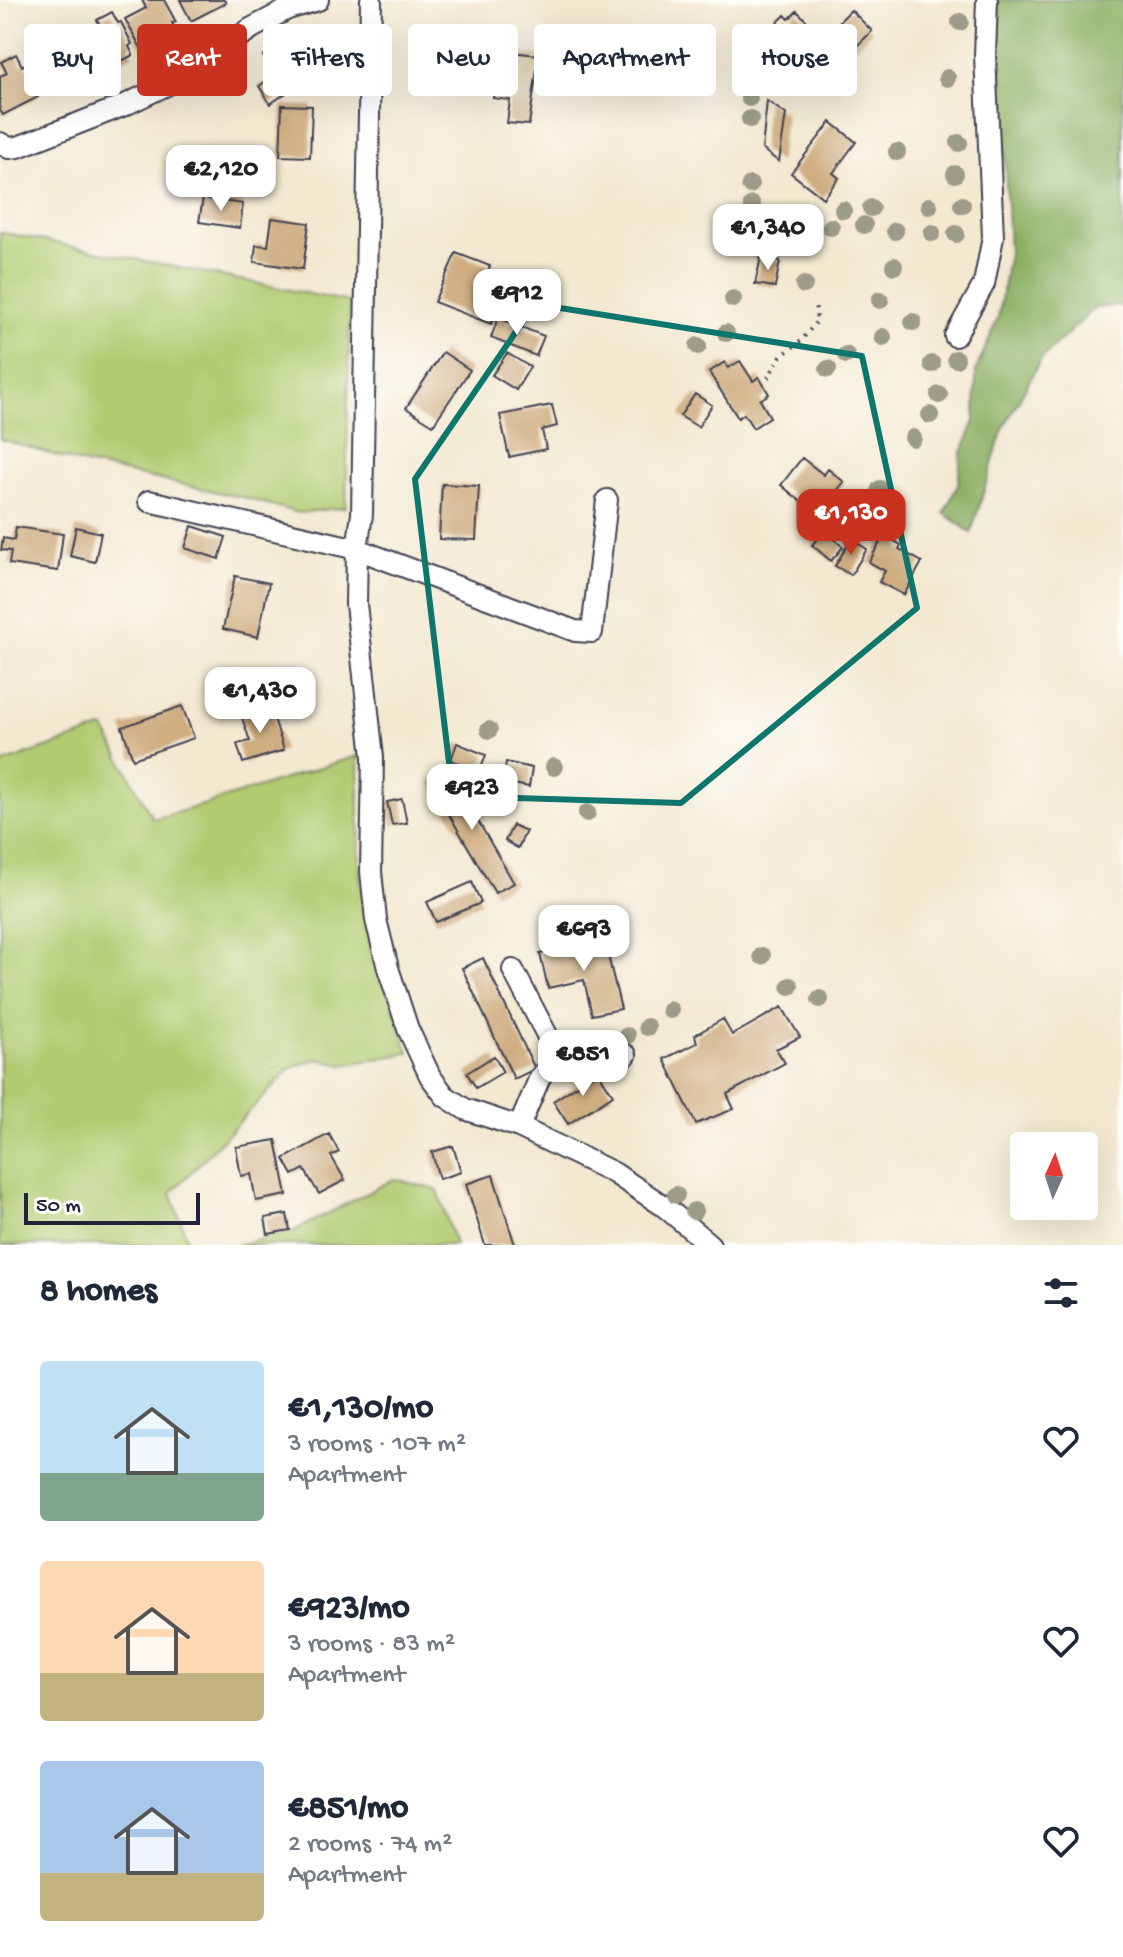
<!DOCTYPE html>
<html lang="en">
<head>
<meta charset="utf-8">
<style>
  :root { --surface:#fff; --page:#f2f2f3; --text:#1f2937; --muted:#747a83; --accent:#c8321e }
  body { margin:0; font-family:"Gochi Hand",sans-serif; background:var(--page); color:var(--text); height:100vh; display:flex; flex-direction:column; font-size:30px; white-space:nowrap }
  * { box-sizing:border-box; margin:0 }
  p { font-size:26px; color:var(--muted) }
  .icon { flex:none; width:44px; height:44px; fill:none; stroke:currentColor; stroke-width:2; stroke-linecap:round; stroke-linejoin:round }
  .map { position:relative; height:1245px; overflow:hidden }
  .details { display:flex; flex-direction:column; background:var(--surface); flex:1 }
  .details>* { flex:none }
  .banner { position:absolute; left:24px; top:24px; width:1076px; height:72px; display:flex; gap:16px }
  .needle { width:52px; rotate:3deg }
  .controls { position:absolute; left:1010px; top:1132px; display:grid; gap:16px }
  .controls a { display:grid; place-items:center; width:88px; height:88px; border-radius:8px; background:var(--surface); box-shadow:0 8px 32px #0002; font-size:40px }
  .scale { position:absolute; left:24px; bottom:20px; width:176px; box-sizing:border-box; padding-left:8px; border:4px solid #22223b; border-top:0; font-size:22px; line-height:28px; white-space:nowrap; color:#22223b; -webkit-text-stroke:6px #fdfcf7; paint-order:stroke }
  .price { position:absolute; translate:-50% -68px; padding:0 18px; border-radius:16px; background:#fff; color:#222; font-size:26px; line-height:52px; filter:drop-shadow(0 2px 4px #0008) }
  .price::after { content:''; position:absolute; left:50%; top:48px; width:24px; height:18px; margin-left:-12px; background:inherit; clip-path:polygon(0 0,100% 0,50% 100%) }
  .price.current { background:var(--accent); color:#fff }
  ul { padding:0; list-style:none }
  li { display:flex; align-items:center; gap:24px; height:200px; padding:0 40px }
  li span { display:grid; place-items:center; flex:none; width:224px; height:160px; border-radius:8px; color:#555 }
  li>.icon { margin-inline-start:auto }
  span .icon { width:96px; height:96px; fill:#fffc; stroke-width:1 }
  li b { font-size:34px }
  h2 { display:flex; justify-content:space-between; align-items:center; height:96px; padding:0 40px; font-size:34px }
  .pill { padding:0 28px; border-radius:8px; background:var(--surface); box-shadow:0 8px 32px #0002; font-size:28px; line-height:72px }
  .pill.current { background:var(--accent); color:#fff }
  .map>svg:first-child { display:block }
  .green { fill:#b1cb71; stroke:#6a7656; stroke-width:2 }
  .forest { fill:#8caf63; stroke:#57684f; stroke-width:2 }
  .building { fill:#cfad81 }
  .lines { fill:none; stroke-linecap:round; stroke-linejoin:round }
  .minor-casing { stroke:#414051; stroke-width:24 }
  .path { stroke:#414051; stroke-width:4; stroke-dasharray:2 6; stroke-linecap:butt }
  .minor { stroke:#fff; stroke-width:20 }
  .tree { fill:#9c9c88 }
  .marked { fill:none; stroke:#0f766e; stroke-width:6; stroke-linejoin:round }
</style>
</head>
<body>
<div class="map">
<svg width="1123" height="1245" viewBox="0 0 1123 1245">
  <rect width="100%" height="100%" fill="#fdfcf7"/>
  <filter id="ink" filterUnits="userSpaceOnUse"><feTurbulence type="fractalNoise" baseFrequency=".0125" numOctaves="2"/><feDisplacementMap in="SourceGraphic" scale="16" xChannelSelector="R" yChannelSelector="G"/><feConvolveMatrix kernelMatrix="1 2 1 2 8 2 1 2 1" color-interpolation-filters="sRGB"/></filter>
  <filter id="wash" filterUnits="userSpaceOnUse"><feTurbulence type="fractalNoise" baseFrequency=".006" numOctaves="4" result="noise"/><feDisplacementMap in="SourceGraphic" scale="32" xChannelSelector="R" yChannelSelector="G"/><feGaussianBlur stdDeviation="1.8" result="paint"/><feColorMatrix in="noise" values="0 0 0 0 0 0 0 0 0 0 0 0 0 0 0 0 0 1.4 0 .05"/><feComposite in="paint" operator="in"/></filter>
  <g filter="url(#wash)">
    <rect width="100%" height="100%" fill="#f3e8d0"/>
    <path class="green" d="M0,232L350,302L346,507L299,513L246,498L81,463L0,439Z
      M104,728L153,819C223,801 289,776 358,756L360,879L376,952L409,1053L343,1065L316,1059L291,1068L171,1193L189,1245H0V764Z
      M394,1179L438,1190L455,1245H236L294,1231Z"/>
    <path class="forest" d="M998,0H1123V305L1095,308L1041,359L1003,429L971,533L944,513L958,485L961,455L975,421L976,370L998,318L1009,253Z"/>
    <g id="blocks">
      <path class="building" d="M142,0H164L176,22L172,23L177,32L142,50L125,19L146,8Z
        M180,0H224L226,3L191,21Z
        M851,10L872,31L852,51L856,56L834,78L824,68L815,77H808L802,71V63L809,57L806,54Z
        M797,11L816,30L800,47L776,24L785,15L789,19Z
        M112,12L118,23L121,22L132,44L129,46L133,55L99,73L82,42L103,31L97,20Z
        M62,31L68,42L70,40L82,62L79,64L84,73L49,92L32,60L53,49L47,38Z
        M555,31L587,36L583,62L551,58Z
        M299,33L317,62L290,79L281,66L273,71L263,56Z
        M663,49L697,54L690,88L657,82Z
        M499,51L539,55L529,125L507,123L510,100L493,98Z
        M16,54L22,66L25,64L36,86L33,88L38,97L3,115L0,110V76L7,73L1,62Z
        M274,76L286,93L270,104L259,86Z
        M767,101L786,114L779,162L762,149Z
        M282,105L312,106L310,157L280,156Z
        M831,122L856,142L833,173L839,178L823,198L791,173Z
        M240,167L265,168L264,188L239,187Z
        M203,198L243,204L240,228L199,222Z
        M272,218L309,223L303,269L254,262L256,245L268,246Z
        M456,253L490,266L479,296L499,304L491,324L434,302Z
        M761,257L780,261L775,287L755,284Z
        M498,318L544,336L536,356L491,338Z
        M443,352L470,370L433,425L406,408Z
        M507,353L530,367L516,390L492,375Z
        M740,361L753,381L759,377L769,394L760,400L770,417L753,428L744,414L738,418L709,372L725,362L728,368Z
        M695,394L712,405L698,427L680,416Z
        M552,405L557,426L542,430L546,449L509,457L500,415Z
        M802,458L824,475L828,469L844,482L818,515L809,516L804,510V504L781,485Z
        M442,484L479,486L476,540L439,539Z
        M836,516L848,526L835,540L843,547L831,561L812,545Z
        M192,526L226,537L219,559L185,548Z
        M16,527L63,534L58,571L9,564L11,551L1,550L3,538L14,540Z
        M76,527L101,533L95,562L70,556Z
        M884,535L901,545L899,549L922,562L904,595L879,582L885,571L869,562Z
        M851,539L867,549L851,575L835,566Z
        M235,576L269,583L258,637L223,629Z
        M182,706L194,738L133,759L122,727Z
        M270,706L284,750L243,763L237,744L250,741L241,715Z
        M457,743L486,755L480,771L451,760Z
        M506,762L532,768L529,787L503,782Z
        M449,771L514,883L495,893L430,782Z
        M402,799L407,823L392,825L387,802Z
        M513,825L526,831L518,848L505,841Z
        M472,882L481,903L436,922L427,902Z
        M604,939L621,1009L592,1015L584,980L548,988L540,954Z
        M483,958L535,1069L514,1079L462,968Z
        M782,1007L800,1037L776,1049L785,1063L727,1094L734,1109L696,1124L664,1059L697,1043L695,1035L723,1019L732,1035Z
        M494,1056L503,1072L476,1088L467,1073Z
        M598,1072L613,1095L568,1124L553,1101Z
        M329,1134L339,1152L331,1156L345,1180L319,1194L304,1169L293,1175L284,1159Z
        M276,1140L287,1195L256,1201L251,1174L241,1176L236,1147Z
        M453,1146L461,1172L439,1179L432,1152Z
        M493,1175L515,1245H485L466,1184Z
        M287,1214L290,1230L268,1234L265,1218Z"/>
    </g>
  </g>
  <g filter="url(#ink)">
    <use href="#blocks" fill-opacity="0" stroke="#414051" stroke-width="2"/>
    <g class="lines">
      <defs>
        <path id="minor" d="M371,0L362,514L357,549L356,604L373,757L371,872L376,920L388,968L408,1029L430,1076L445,1096L465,1109L519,1127L614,1173L665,1207L710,1245
          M0,143L9,148L18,147L125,105L173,82L252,28L288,9L318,0
          M955,336L984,284L993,237L985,55L987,0
          M149,501L357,549L575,631L592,632L607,500
          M513,970L558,1056
          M519,1127L540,1077L558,1056L626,1055"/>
      </defs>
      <use href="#minor" class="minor-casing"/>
      <path class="path" d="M768,378L780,357L801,341L817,321L815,302"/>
      <use href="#minor" class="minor"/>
    </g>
    <g class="tree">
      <circle cx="960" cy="22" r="9"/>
      <circle cx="770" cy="61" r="9"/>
      <circle cx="947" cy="78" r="9"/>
      <circle cx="760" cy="81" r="9"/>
      <circle cx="749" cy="98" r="9"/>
      <circle cx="750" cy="119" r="9"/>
      <circle cx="959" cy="143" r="9"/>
      <circle cx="897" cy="152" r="9"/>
      <circle cx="955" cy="174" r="9"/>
      <circle cx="750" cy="185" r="9"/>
      <circle cx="752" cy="205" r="9"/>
      <circle cx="962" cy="205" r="9"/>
      <circle cx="929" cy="206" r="9"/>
      <circle cx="871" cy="208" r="9"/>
      <circle cx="843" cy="210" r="9"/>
      <circle cx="864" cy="225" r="9"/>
      <circle cx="831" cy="227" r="9"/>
      <circle cx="813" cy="230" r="9"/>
      <circle cx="895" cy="231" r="9"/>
      <circle cx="932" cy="233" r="9"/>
      <circle cx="956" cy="234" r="9"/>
      <circle cx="751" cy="236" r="9"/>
      <circle cx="894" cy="266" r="9"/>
      <circle cx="804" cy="285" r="9"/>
      <circle cx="733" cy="299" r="9"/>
      <circle cx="880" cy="300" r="9"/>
      <circle cx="913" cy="322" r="9"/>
      <circle cx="726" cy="333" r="9"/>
      <circle cx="883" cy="337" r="9"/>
      <circle cx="698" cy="346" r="9"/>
      <circle cx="846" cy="355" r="9"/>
      <circle cx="956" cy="359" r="9"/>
      <circle cx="932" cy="364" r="9"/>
      <circle cx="828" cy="369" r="9"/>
      <circle cx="939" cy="395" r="9"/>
      <circle cx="930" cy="415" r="9"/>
      <circle cx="913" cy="438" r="9"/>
      <circle cx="880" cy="489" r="9"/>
      <circle cx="489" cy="730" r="9"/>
      <circle cx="554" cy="767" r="9"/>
      <circle cx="587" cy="813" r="9"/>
      <circle cx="762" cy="956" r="9"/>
      <circle cx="790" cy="986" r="9"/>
      <circle cx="820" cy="999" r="9"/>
      <circle cx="670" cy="1010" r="9"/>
      <circle cx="647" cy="1027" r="9"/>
      <circle cx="627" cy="1036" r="9"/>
      <circle cx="676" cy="1195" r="9"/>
      <circle cx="694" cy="1211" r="9"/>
    </g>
  </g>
  <path class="marked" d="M535,304L862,356L917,608L681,803L453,796L415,479Z"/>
</svg>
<div class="controls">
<a><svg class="needle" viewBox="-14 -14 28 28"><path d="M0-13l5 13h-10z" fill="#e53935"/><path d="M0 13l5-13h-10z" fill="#747a83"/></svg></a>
</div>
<div class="scale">50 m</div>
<b class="price" style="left:221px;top:213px">€2,120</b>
<b class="price" style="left:768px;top:272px">€1,340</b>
<b class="price" style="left:517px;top:337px">€912</b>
<b class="price current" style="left:851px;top:557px">€1,130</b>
<b class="price" style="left:260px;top:735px">€1,430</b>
<b class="price" style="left:472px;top:832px">€923</b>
<b class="price" style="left:584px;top:973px">€693</b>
<b class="price" style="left:583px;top:1098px">€851</b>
<div class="banner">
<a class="pill">Buy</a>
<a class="pill current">Rent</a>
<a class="pill">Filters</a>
<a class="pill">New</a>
<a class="pill">Apartment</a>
<a class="pill">House</a>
</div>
</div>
<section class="details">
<h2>8 homes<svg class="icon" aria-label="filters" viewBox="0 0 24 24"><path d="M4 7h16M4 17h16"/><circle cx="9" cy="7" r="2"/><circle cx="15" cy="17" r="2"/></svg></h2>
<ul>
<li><span style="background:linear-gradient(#bfe0f5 70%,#7fa58c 0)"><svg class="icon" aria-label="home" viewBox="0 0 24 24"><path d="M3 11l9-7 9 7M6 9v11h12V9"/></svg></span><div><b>€1,130/mo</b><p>3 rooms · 107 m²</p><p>Apartment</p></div><svg class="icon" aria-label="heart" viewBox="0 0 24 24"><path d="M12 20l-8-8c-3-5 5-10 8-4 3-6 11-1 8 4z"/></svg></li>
<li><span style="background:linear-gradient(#ffd9b3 70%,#c2b280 0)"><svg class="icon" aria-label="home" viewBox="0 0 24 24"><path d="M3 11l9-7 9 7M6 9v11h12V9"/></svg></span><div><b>€923/mo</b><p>3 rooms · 83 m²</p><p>Apartment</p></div><svg class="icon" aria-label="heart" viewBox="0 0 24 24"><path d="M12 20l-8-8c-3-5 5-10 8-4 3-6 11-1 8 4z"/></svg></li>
<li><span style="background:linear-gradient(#a9c7e8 70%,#c2b280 0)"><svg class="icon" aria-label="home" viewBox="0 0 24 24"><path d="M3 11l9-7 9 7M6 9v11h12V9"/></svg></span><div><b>€851/mo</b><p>2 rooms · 74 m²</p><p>Apartment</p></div><svg class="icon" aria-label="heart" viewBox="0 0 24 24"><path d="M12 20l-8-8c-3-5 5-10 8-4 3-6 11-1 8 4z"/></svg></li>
</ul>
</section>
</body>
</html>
